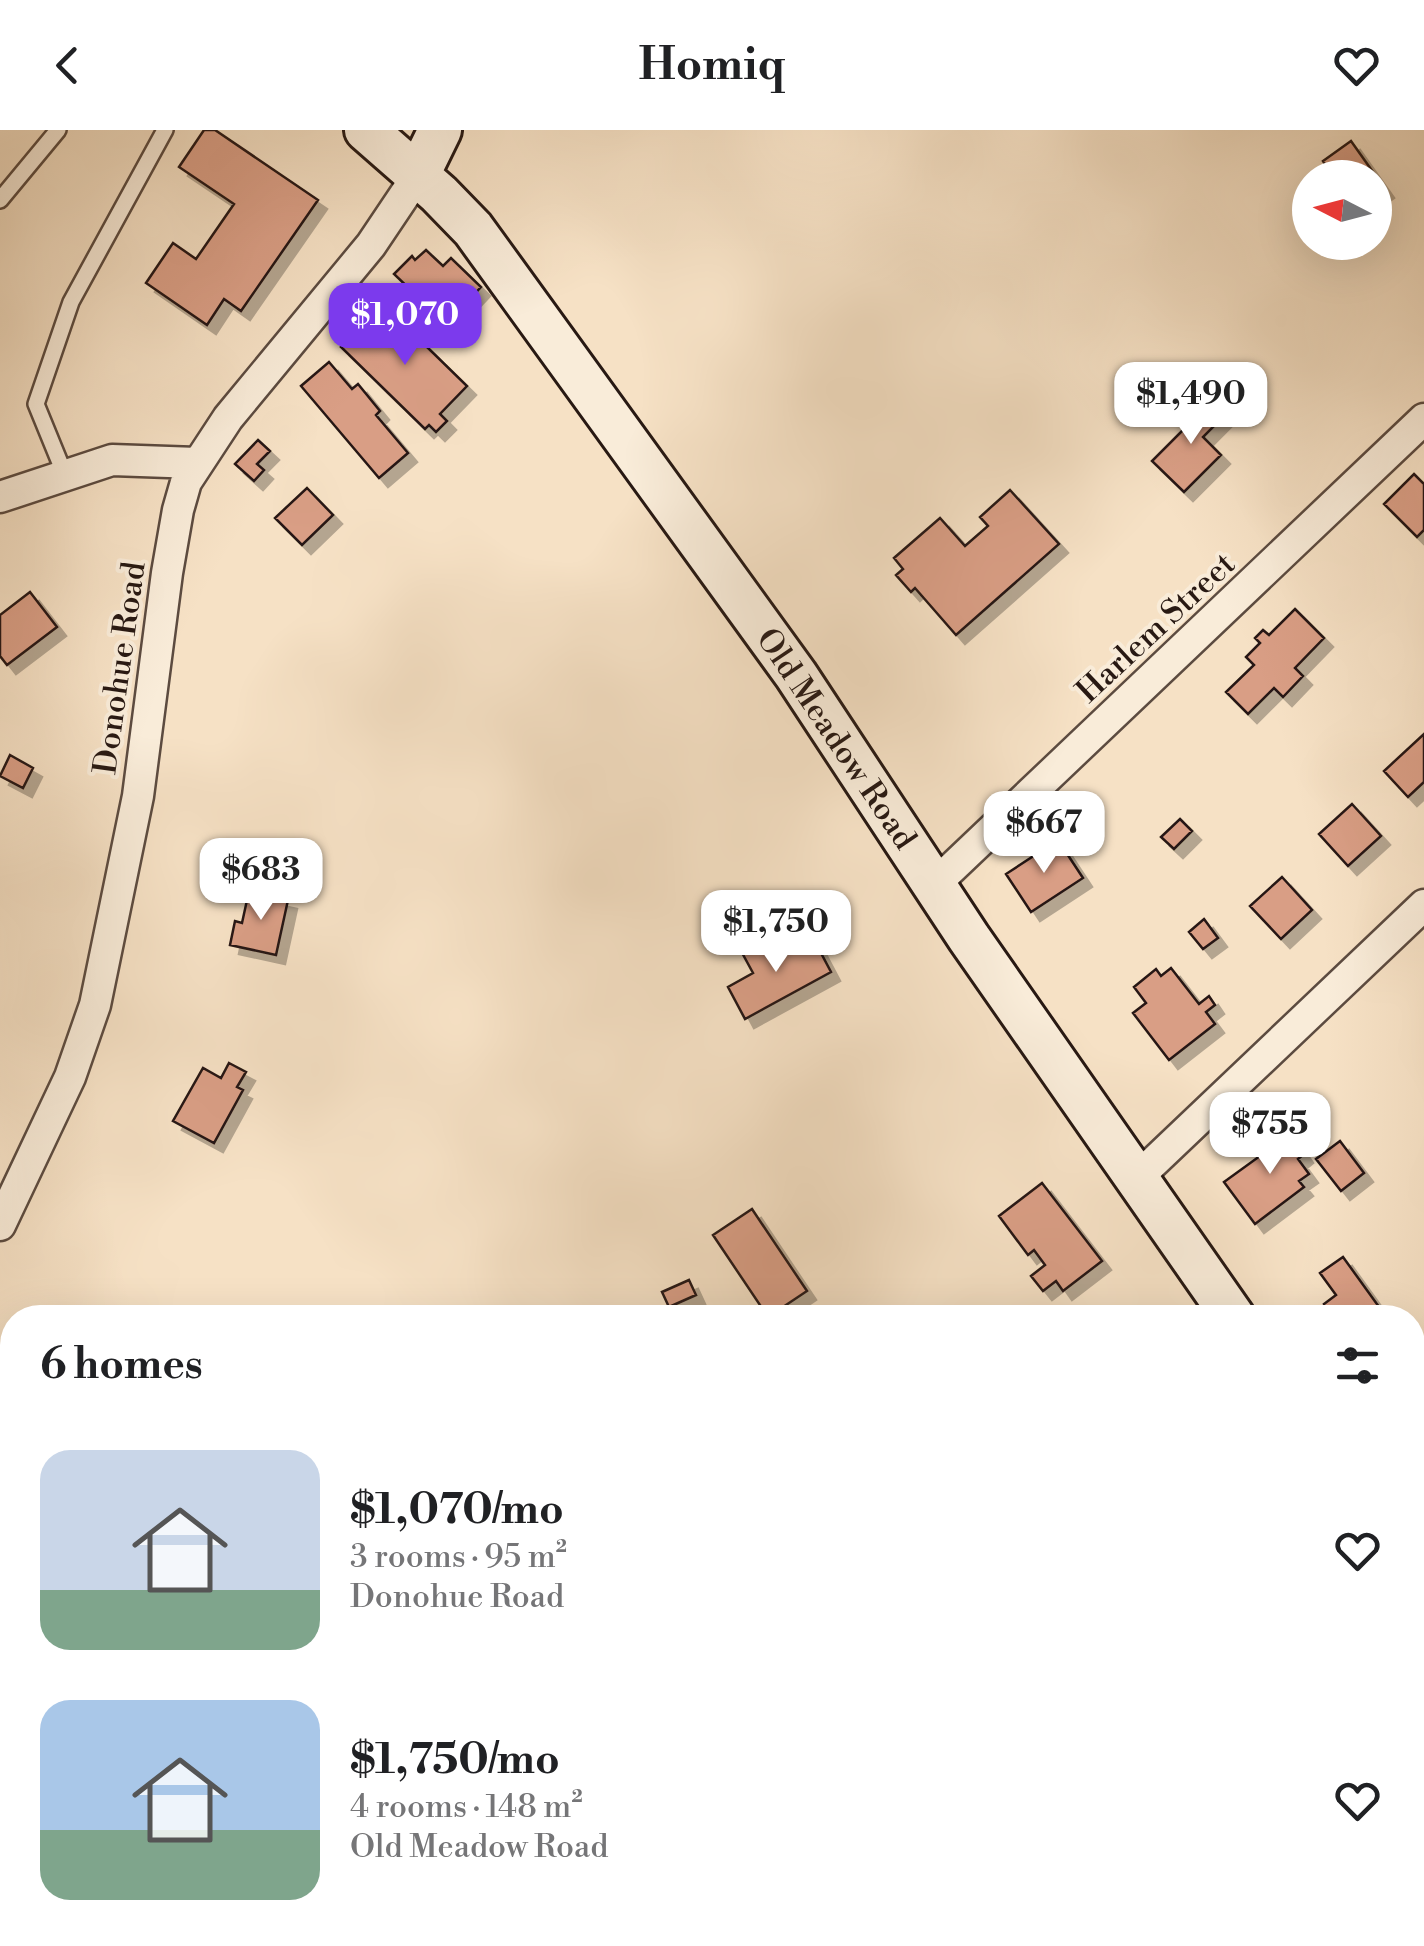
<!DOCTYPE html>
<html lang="en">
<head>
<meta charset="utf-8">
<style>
  :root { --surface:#fff; --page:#f2f2f2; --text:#202124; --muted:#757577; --accent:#7c3aed }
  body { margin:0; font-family:"Libre Bodoni",serif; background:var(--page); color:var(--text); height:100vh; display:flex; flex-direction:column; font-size:38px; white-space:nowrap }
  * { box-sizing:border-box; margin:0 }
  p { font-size:32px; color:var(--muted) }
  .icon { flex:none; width:55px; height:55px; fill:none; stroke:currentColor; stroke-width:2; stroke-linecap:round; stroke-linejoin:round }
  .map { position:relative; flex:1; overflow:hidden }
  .drawer { position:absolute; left:0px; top:1175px; width:1425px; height:642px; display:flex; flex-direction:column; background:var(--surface); border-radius:40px 40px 0 0; box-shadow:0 10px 40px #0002 }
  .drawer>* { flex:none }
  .needle { width:65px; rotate:276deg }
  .controls { position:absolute; left:1292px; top:30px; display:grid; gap:20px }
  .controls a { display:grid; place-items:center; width:100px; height:100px; border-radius:50%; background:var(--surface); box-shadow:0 10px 40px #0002; font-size:50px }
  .price { position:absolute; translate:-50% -85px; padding:0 22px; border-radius:20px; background:#fff; color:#222; font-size:32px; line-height:65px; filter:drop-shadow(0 2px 5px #0008) }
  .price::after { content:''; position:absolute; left:50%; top:60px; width:30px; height:22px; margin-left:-15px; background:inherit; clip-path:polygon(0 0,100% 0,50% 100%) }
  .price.selected { background:var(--accent); color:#fff }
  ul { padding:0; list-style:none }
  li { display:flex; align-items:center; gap:30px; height:250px; padding:0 40px }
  li span { display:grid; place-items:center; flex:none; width:280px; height:200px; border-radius:30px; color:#555 }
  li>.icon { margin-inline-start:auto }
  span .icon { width:120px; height:120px; fill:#fffc; stroke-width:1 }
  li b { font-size:42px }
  h2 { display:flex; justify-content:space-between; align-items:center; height:120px; padding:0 40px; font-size:42px }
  header { display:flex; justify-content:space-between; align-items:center; height:130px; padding:0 40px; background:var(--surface); font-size:45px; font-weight:800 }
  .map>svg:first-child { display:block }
  .building { fill:#d99e85; stroke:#281913; stroke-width:2.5; filter:url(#shadow) }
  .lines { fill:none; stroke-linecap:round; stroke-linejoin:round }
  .lane-casing { stroke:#5c4b40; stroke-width:20 }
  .street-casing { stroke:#5c4b40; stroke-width:35 }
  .secondary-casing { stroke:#281913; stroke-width:48 }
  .lane { stroke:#f9ecd9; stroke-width:15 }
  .street { stroke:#f9ecd9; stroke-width:30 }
  .secondary { stroke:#f9ecd9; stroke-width:42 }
  .labels { text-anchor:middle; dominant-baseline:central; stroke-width:8; stroke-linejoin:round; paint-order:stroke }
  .street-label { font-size:32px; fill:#281913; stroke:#f9ecd9 }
</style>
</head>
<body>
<header><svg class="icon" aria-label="back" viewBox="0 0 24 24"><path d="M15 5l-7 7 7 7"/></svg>Homiq<svg class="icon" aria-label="heart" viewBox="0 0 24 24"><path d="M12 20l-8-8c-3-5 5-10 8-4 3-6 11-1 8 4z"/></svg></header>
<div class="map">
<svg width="1424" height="1816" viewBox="0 0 1424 1816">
  <defs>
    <filter id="shadow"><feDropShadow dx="9" dy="9" stdDeviation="0" flood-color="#0004"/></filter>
  </defs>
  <rect width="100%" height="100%" fill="#f6e1c5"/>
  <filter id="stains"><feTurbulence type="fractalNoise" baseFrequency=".002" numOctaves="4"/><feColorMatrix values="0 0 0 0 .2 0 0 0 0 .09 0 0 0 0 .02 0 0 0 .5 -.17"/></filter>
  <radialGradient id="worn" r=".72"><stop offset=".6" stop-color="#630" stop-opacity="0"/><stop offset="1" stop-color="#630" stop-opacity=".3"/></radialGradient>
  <path class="building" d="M204,0H215L318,70L241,181L224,169L207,195L146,153L173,113L196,129L234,74L179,37Z
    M1351,11L1385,59L1375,66V48H1334L1323,31Z
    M426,120L443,136L451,128L481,157L446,194L394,144L412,126L415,130Z
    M383,174L467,256L440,284L447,291L436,302L429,295L425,299L341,217Z
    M329,232L352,259L358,254L380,281L376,285L408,323L379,348L301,256Z
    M1200,265L1222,288L1203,307L1221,325L1184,362L1152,331L1189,294L1180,286Z
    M258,310L270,321L257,334L264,340L254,351L235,334Z
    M1414,344L1424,354V400L1417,407L1384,374Z
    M307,358L333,385L302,415L275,388Z
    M1010,360L1059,414L956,505L915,458L911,462L896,445L903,439L894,428L940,388L965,416L988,396L980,387Z
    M30,462L57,497L7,535L0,526V485Z
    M1295,479L1324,508L1295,538L1303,546L1283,567L1274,558L1248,584L1226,562L1254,535L1246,527L1260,513L1255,508L1263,500L1269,505Z
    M1424,604V652L1408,667L1384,641Z
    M10,625L33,638L23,658L0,646Z
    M1352,674L1381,706L1348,736L1319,704Z
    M1180,689L1192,701L1174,719L1161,707Z
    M1058,710L1083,748L1031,782L1006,744Z
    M1282,747L1312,780L1281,809L1250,776Z
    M261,757L275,759L274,767L288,770L276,825L230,815L235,791L242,793L249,761L260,764Z
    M1204,789L1218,808L1203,819L1189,802Z
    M763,806L775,829L813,808L831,842L745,889L728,857L753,843L740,819Z
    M1171,838L1199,874L1209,866L1215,875L1206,882L1215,894L1169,930L1133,883L1146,873L1134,857L1156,839L1161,846Z
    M229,933L246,942L237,957L243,960L214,1013L173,991L203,938L221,948Z
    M1283,994L1304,1024L1298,1029L1309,1044L1299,1051L1304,1057L1255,1094L1224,1052L1271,1018L1264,1008Z
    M1340,1011L1364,1043L1341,1061L1316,1029Z
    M1042,1053L1102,1131L1063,1161L1056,1151L1043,1161L1031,1146L1045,1135L1034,1120L1028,1125L999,1086Z
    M752,1079L807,1161L768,1187L713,1105Z
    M1343,1127L1387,1188H1333L1324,1174L1336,1165L1320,1143Z
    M689,1150L696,1165L669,1177L662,1162Z"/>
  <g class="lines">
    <defs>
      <path id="lane" d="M0,70L58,0
        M65,345L36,274L71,172L165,0"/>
      <path id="street" d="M0,367L112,330L197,333
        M934,755L1424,289
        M1137,1048L1424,775
        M0,1095L70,947L95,875L138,666L167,443L178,380L186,352L228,288L371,115L418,45
        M1412,1278L1424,1267
        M978,1816L985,1805"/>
      <path id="secondary" d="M366,0L439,64L473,99L796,545L969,808L1234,1188
        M418,45L440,0
        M1412,1443L1424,1458"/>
    </defs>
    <use href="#lane" class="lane-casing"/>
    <use href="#street" class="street-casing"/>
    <use href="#secondary" class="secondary-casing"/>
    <use href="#lane" class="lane"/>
    <use href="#street" class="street"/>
    <use href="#secondary" class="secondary"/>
  </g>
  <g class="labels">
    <g class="street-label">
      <text transform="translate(1156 498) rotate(-43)">Harlem Street</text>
      <text transform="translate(120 538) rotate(-82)">Donohue Road</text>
      <text transform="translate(836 609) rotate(56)">Old Meadow Road</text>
    </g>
  </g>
  <rect width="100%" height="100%" filter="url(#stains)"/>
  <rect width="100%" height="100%" fill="url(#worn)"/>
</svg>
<div class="controls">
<a><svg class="needle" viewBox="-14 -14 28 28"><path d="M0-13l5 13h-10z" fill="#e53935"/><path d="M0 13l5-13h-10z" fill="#757577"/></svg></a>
</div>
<b class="price selected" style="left:405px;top:238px">$1,070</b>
<b class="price" style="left:1191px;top:317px">$1,490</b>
<b class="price" style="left:1044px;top:746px">$667</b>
<b class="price" style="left:261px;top:793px">$683</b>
<b class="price" style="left:776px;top:845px">$1,750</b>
<b class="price" style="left:1270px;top:1047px">$755</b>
<section class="drawer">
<h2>6 homes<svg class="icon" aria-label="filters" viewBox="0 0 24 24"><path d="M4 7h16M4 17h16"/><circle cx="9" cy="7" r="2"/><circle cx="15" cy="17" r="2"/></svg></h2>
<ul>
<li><span style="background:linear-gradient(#c9d6e8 70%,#7fa58c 0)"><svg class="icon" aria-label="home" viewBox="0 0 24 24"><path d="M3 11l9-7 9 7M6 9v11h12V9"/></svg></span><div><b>$1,070/mo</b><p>3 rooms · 95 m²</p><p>Donohue Road</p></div><svg class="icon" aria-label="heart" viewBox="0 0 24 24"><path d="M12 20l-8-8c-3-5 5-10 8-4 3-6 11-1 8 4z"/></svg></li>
<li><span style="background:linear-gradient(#a9c7e8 65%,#7fa58c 0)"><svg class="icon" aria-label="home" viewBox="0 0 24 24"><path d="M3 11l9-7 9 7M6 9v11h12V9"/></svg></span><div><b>$1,750/mo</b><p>4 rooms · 148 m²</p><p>Old Meadow Road</p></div><svg class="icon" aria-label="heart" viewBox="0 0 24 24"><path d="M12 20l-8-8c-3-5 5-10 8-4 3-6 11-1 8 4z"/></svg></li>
</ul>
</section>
</div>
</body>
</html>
